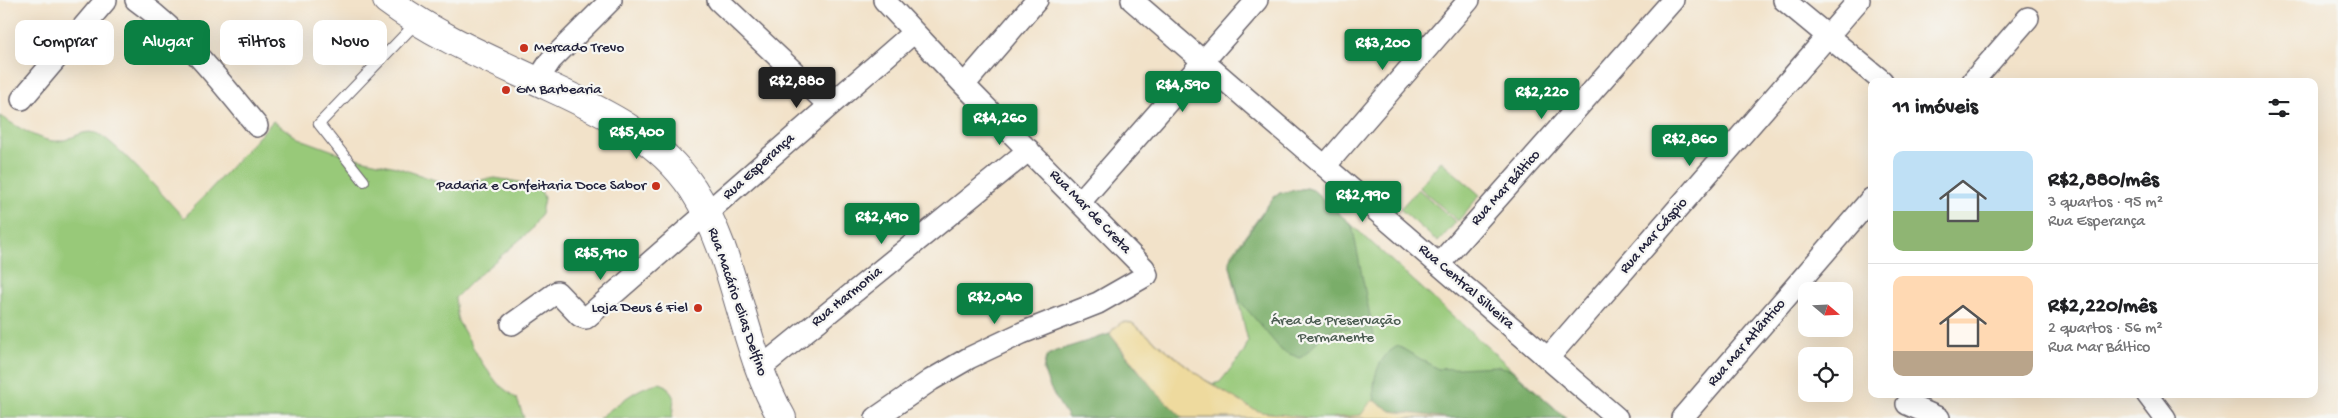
<!DOCTYPE html>
<html lang="pt">
<head>
<meta charset="utf-8">
<style>
  :root { --surface:#fff; --page:#f2f2f2; --text:#202124; --muted:#757577; --line:#e0e0e0; --accent:#0b8043 }
  body { margin:0; font-family:"Gochi Hand",sans-serif; background:var(--page); color:var(--text); height:100vh; display:flex; flex-direction:column; font-size:19px; white-space:nowrap }
  * { box-sizing:border-box; margin:0 }
  p { font-size:16px; color:var(--muted) }
  .icon { flex:none; width:28px; height:28px; fill:none; stroke:currentColor; stroke-width:2; stroke-linecap:round; stroke-linejoin:round }
  .map { position:relative; flex:1; overflow:hidden }
  .panel { position:absolute; left:1868px; top:78px; width:450px; height:320px; display:flex; flex-direction:column; background:var(--surface); border-radius:10px; box-shadow:0 5px 20px #0002 }
  .panel>* { flex:none }
  .hud { position:absolute; left:15px; top:20px; width:475px; height:45px; display:flex; gap:10px }
  .needle { width:32px; rotate:109deg }
  .buttons { position:absolute; left:1798px; top:282px; display:grid; gap:10px }
  .buttons a { display:grid; place-items:center; width:55px; height:55px; border-radius:10px; background:var(--surface); box-shadow:0 5px 20px #0002; font-size:25px }
  .price { position:absolute; translate:-50% -42px; padding:0 11px; border-radius:5px; background:var(--accent); color:#fff; font-size:16px; line-height:32px; filter:drop-shadow(0 1px 2px #0008) }
  .price::after { content:''; position:absolute; left:50%; top:30px; width:15px; height:11px; margin-left:-8px; background:inherit; clip-path:polygon(0 0,100% 0,50% 100%) }
  .price.active { background:#222; color:#fff }
  ul { padding:0; list-style:none }
  li { display:flex; align-items:center; gap:15px; height:125px; padding:0 25px }
  li+li { border-top:1px solid var(--line) }
  li span { display:grid; place-items:center; flex:none; width:140px; height:100px; border-radius:10px; color:#555 }
  li>.icon { margin-inline-start:auto }
  span .icon { width:60px; height:60px; fill:#fffc; stroke-width:1 }
  li b { font-size:21px }
  h2 { display:flex; justify-content:space-between; align-items:center; height:60px; padding:0 25px; font-size:21px }
  .tag { padding:0 18px; border-radius:10px; background:var(--surface); box-shadow:0 5px 20px #0002; font-size:18px; line-height:45px }
  .tag.active { background:var(--accent); color:#fff }
  .map>svg:first-child { display:block }
  .green { fill:#98c979; stroke:#5d765a }
  .forest { fill:#7aad69; stroke:#4e6852 }
  .sand { fill:#eeda9e; stroke:#887e6c }
  .lines { fill:none; stroke-linecap:round; stroke-linejoin:round }
  .service-casing { stroke:#6b656d; stroke-width:12 }
  .minor-casing { stroke:#6b656d; stroke-width:24 }
  .secondary-casing { stroke:#6b656d; stroke-width:30 }
  .service { stroke:#fff; stroke-width:10 }
  .minor { stroke:#fff; stroke-width:21 }
  .secondary { stroke:#fff; stroke-width:28 }
  .poi-dot { fill:#c8321e; stroke:#f6f6f2; stroke-width:2 }
  .labels { text-anchor:middle; dominant-baseline:central; stroke-width:4.5; stroke-linejoin:round; paint-order:stroke }
  .poi-label { font-size:15px; fill:#22223b; stroke:#f6f6f2; text-anchor:start }
  .street-label { font-size:15px; fill:#22223b; stroke:#f6f6f2 }
  .park-label { font-size:15px; fill:#4b5c51; stroke:#f6f6f2 }
</style>
</head>
<body>
<div class="map">
<svg width="2338" height="418" viewBox="0 0 2338 418">
  <rect width="100%" height="100%" fill="#f6f6f2"/>
  <filter id="ink" filterUnits="userSpaceOnUse"><feTurbulence type="fractalNoise" baseFrequency=".02" numOctaves="2"/><feDisplacementMap in="SourceGraphic" scale="10" xChannelSelector="R" yChannelSelector="G"/><feConvolveMatrix kernelMatrix="1 2 1 2 8 2 1 2 1" color-interpolation-filters="sRGB"/></filter>
  <filter id="wash" filterUnits="userSpaceOnUse"><feTurbulence type="fractalNoise" baseFrequency=".0096" numOctaves="4" result="noise"/><feDisplacementMap in="SourceGraphic" scale="20" xChannelSelector="R" yChannelSelector="G"/><feGaussianBlur stdDeviation="1.12" result="paint"/><feColorMatrix in="noise" values="0 0 0 0 0 0 0 0 0 0 0 0 0 0 0 0 0 1.4 0 .05"/><feComposite in="paint" operator="in"/></filter>
  <g filter="url(#wash)">
    <rect width="100%" height="100%" fill="#f2e2c9"/>
    <path class="green" d="M0,116C15,125 41,143 59,141C72,140 82,129 96,133C112,137 169,202 184,218L273,121L298,138L347,156L396,167L447,184L495,178L519,182L541,191L544,198L541,214L531,230L472,281L455,298L458,321L482,363L498,384L517,399L524,418H0Z
      M1441,161L1480,195L1458,221L1419,187Z
      M1307,188L1313,190L1566,418H1068L1043,371L1046,356L1056,351L1110,334C1115,326 1123,320 1132,323L1205,380L1213,384L1220,382L1244,352L1248,341L1230,266L1232,254L1273,198L1280,193Z
      M1418,189L1456,222L1438,242L1400,209Z
      M660,383L667,386L674,398L672,418H599C618,405 637,386 660,383Z"/>
    <path class="forest" d="M1307,188L1313,190L1352,225L1374,336L1372,339C1360,345 1356,336 1348,329C1318,325 1320,346 1300,358L1282,351L1240,301L1230,266V260L1273,198L1280,193Z
      M1110,334L1133,365L1183,418H1068C1058,400 1028,363 1056,351Z
      M1398,346L1438,369L1497,366L1510,369L1566,418H1446L1391,411L1375,401C1371,380 1378,356 1398,346Z"/>
    <path class="sand" d="M1122,322L1132,323L1205,380L1251,408L1261,412L1310,418H1183L1155,391L1110,334L1113,329Z
      M1371,401H1375L1391,411L1446,418H1333L1361,415Z"/>
  </g>
  <g filter="url(#ink)">
    <g class="lines">
      <defs>
        <path id="service" d="M364,181L319,124L417,22"/>
        <path id="minor" d="M136,0C184,34 220,81 257,126
          M718,0L829,105
          M1132,0L1617,418
          M1784,0L1882,81
          M537,81L551,60L611,0
          M1973,81L2028,18
          M964,85L1037,0
          M22,99L106,0
          M1325,166L1469,0
          M1080,202L1257,0
          M1439,264L1673,0
          M512,324L557,292L580,316L586,318L913,33
          M1548,358L1859,0
          M758,370L1029,150
          M2147,394L2165,418
          M1907,404L1939,418
          M876,418L931,380L969,358L1022,333L1098,303L1147,275L1144,268L964,85L884,0
          M1682,418L1871,199"/>
        <path id="secondary" d="M387,0C436,37 495,61 550,87C604,112 659,138 693,189C738,259 741,347 782,418"/>
      </defs>
      <use href="#service" class="service-casing"/>
      <use href="#minor" class="minor-casing"/>
      <use href="#secondary" class="secondary-casing"/>
      <use href="#service" class="service"/>
      <use href="#minor" class="minor"/>
      <use href="#secondary" class="secondary"/>
    </g>
  </g>
  <g class="poi-dot">
    <circle cx="524" cy="48" r="5"/>
    <circle cx="506" cy="90" r="5"/>
    <circle cx="656" cy="186" r="5"/>
    <circle cx="698" cy="308" r="5"/>
  </g>
  <g class="labels">
    <g class="poi-label">
      <text x="534" y="48">Mercado Trevo</text>
      <text x="516" y="90">GM Barbearia</text>
      <text x="646" y="186" text-anchor="end">Padaria e Confeitaria Doce Sabor</text>
      <text x="688" y="308" text-anchor="end">Loja Deus é Fiel</text>
    </g>
    <g class="street-label">
      <text transform="translate(759 167) rotate(-42)">Rua Esperança</text>
      <text transform="translate(1506 188) rotate(-48)">Rua Mar Báltico</text>
      <text transform="translate(1090 212) rotate(46)">Rua Mar de Creta</text>
      <text transform="translate(1654 236) rotate(-49)">Rua Mar Cáspio</text>
      <text transform="translate(1466 287) rotate(41)">Rua Central Silveira</text>
      <text transform="translate(847 297) rotate(-39)">Rua Harmonia</text>
      <text transform="translate(737 302) rotate(71)">Rua Macário Elias Delfino</text>
      <text transform="translate(1747 343) rotate(-49)">Rua Mar Atlântico</text>
    </g>
    <g class="park-label">
      <text x="1336" y="321">Área de Preservação<tspan x="1336" dy="17">Permanente</tspan></text>
    </g>
  </g>
</svg>
<div class="buttons">
<a><svg class="needle" viewBox="-14 -14 28 28"><path d="M0-13l5 13h-10z" fill="#e53935"/><path d="M0 13l5-13h-10z" fill="#757577"/></svg></a>
<a><svg class="icon" aria-label="locate" viewBox="0 0 24 24"><circle cx="12" cy="12" r="6"/><path d="M12 2v4M12 18v4M2 12h4M18 12h4"/></svg></a>
</div>
<b class="price" style="left:1383px;top:71px">R$3,200</b>
<b class="price active" style="left:797px;top:109px">R$2,880</b>
<b class="price" style="left:1183px;top:113px">R$4,590</b>
<b class="price" style="left:1542px;top:120px">R$2,220</b>
<b class="price" style="left:1000px;top:146px">R$4,260</b>
<b class="price" style="left:637px;top:160px">R$5,400</b>
<b class="price" style="left:1690px;top:167px">R$2,860</b>
<b class="price" style="left:1363px;top:223px">R$2,990</b>
<b class="price" style="left:882px;top:245px">R$2,490</b>
<b class="price" style="left:601px;top:281px">R$5,910</b>
<b class="price" style="left:995px;top:325px">R$2,040</b>
<div class="hud">
<a class="tag">Comprar</a>
<a class="tag active">Alugar</a>
<a class="tag">Filtros</a>
<a class="tag">Novo</a>
</div>
<section class="panel">
<h2>11 imóveis<svg class="icon" aria-label="filters" viewBox="0 0 24 24"><path d="M4 7h16M4 17h16"/><circle cx="9" cy="7" r="2"/><circle cx="15" cy="17" r="2"/></svg></h2>
<ul>
<li><span style="background:linear-gradient(#bfe0f5 60%,#8fb573 0)"><svg class="icon" aria-label="home" viewBox="0 0 24 24"><path d="M3 11l9-7 9 7M6 9v11h12V9"/></svg></span><div><b>R$2,880/mês</b><p>3 quartos · 95 m²</p><p>Rua Esperança</p></div></li>
<li><span style="background:linear-gradient(#ffd9b3 75%,#b9a48a 0)"><svg class="icon" aria-label="home" viewBox="0 0 24 24"><path d="M3 11l9-7 9 7M6 9v11h12V9"/></svg></span><div><b>R$2,220/mês</b><p>2 quartos · 56 m²</p><p>Rua Mar Báltico</p></div></li>
</ul>
</section>
</div>
</body>
</html>
